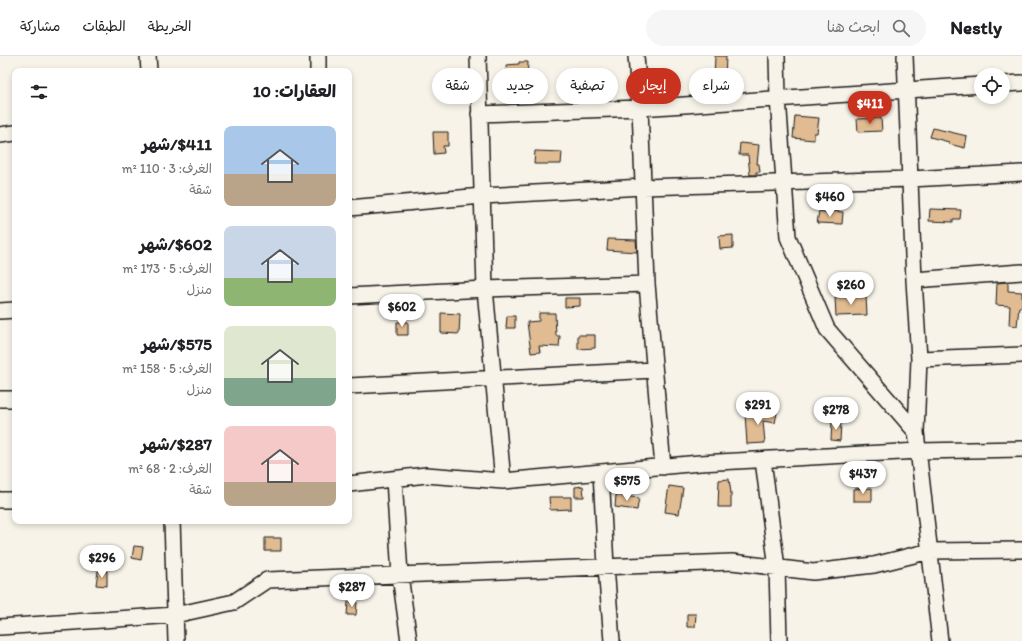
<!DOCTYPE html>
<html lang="ar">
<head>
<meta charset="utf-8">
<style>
  :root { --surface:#fff; --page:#f6f6f6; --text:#202124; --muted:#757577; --line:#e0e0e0; --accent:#c8321e }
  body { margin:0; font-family:Itim,"Playpen Sans Arabic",sans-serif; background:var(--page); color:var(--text); direction:rtl; height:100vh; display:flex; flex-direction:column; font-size:15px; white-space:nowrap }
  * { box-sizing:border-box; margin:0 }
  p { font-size:13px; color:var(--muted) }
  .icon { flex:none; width:22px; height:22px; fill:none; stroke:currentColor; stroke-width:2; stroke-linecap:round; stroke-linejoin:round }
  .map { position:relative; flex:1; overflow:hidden; direction:ltr }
  .drawer { position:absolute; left:12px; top:12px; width:340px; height:456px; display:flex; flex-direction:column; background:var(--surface); border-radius:8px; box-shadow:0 2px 6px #0003; direction:rtl }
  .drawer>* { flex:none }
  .hud { position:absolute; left:364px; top:12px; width:380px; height:36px; direction:rtl; display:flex; gap:8px }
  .fabs { position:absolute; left:974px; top:12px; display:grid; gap:8px }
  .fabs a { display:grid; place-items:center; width:36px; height:36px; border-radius:50%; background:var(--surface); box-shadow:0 2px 6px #0003; font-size:20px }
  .price { position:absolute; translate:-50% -34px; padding:0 9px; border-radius:14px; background:#fff; color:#222; font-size:13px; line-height:26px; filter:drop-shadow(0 1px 2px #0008) }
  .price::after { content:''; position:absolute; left:50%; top:24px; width:12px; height:9px; margin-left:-6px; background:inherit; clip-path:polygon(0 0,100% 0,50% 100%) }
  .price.active { background:var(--accent); color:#fff }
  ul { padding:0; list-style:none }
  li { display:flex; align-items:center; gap:12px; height:100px; padding:0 16px }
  li span { display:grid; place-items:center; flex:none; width:112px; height:80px; border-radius:8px; color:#555 }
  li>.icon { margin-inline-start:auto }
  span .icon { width:48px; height:48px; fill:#fffc; stroke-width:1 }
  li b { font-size:17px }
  h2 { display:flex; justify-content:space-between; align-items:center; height:48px; padding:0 16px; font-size:17px }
  .pill { padding:0 14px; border-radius:18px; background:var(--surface); box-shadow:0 2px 6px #0003; font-size:14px; line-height:36px }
  .pill.active { background:var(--accent); color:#fff }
  header { display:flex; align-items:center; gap:24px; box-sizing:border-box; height:56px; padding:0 20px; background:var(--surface); border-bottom:1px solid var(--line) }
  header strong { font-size:19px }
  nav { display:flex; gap:22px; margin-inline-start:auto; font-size:14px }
  .search { width:280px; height:36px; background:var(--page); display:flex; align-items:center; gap:10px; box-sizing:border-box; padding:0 14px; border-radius:22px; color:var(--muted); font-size:15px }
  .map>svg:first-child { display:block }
  .building { fill:#e1bc92; stroke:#1c1c1c }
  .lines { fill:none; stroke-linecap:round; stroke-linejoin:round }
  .minor-casing { stroke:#1c1c1c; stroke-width:18 }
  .minor { stroke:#f7f3e8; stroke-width:15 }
</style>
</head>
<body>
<header>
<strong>Nestly</strong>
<div class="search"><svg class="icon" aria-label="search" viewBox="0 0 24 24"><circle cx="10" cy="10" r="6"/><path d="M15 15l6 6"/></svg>ابحث هنا</div>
<nav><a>الخريطة</a><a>الطبقات</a><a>مشاركة</a></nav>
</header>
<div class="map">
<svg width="1022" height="585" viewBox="0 0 1022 585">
  <rect width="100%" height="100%" fill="#f7f3e8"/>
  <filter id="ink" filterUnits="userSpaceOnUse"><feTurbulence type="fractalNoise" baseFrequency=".025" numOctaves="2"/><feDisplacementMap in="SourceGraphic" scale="8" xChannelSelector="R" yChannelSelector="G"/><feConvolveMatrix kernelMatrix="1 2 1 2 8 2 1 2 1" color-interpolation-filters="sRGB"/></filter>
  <g filter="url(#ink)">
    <path class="building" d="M715,0H726L725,24L714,23Z
      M519,6H528L527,22L529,37L508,40L506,9L519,8Z
      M795,60L819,62L817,77H814V84L793,82Z
      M881,62L882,75L858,76L857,63Z
      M933,72L967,80L965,92L949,88V86L930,81Z
      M433,76H448V90H443L444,97L434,98Z
      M740,87L759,89L757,108H759L760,116H756V119H750L748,99H739Z
      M535,95L562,96L561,108H534Z
      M930,153L961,154L960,163H953V166L929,165Z
      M819,155L829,157L830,155L843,156L842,168L817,167Z
      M733,179V192L720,193L719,180Z
      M608,183L636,184L637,196L607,194Z
      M1006,226L1008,227V235L1022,236V251H1019L1017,270L1009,269L1010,250L996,249L997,227Z
      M835,241H866L867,259L836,260Z
      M565,242H580V250L565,251Z
      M441,257L460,258L459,278L441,277Z
      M539,257H555L556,280H560L559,291L539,290L540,296L531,297L527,266L539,265Z
      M507,260H515V272H506Z
      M397,266H408V279H397Z
      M578,279H595V292L578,293Z
      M762,354L777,357L775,367L763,365L765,387L747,388L745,357L761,356Z
      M832,366H841L840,385L831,384Z
      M729,423L731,437V451H718L719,424Z
      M583,430L584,441H575V431Z
      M669,430L683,432L679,458L665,456Z
      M872,432V445H853V433Z
      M616,439L639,442L637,454L615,451Z
      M549,441H571V453L550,454Z
      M265,482H281V495H265Z
      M134,490L143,491L141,504L132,502Z
      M98,515H107V530L96,529Z
      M348,546H357L356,559H347Z
      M687,558H696L695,571H687Z"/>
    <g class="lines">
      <defs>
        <path id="minor" d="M148,0L149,15
          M318,0V15
          M478,0L485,233L503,425
          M636,0L640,52L647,228L663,411
          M777,0L778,42L788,181L827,273L916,376
          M905,0L914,224L919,303L916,376L940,585
          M1003,28L1022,27
          M479,58L640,52L981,29
          M0,79L15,77
          M349,152L482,140L643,131L910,123L1022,117
          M914,224L1022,216
          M349,240L485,233L647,228
          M0,255L15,254
          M919,303L1022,299
          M349,330L654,314
          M0,343H15
          M763,404L777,512L779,585
          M601,416L606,511L612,585
          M394,423L400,519L409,585
          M349,428L426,419L503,425L700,407L919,395L1022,393
          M0,444H15
          M172,465L176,585
          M0,571L175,559L234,546L267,524L732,506L813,516L874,509L930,495L1022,494"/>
      </defs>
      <use href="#minor" class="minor-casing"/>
      <use href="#minor" class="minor"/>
    </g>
  </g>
</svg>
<div class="fabs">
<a><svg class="icon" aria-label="locate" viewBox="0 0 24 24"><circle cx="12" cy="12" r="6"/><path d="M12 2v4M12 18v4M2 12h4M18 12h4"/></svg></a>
</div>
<b class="price active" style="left:870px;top:69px">$411</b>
<b class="price" style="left:830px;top:162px">$460</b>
<b class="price" style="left:851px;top:250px">$260</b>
<b class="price" style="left:402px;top:272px">$602</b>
<b class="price" style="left:758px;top:370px">$291</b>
<b class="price" style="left:836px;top:375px">$278</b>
<b class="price" style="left:863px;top:439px">$437</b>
<b class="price" style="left:627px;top:446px">$575</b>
<b class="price" style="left:102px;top:523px">$296</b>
<b class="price" style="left:352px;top:552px">$287</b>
<div class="hud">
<a class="pill">شراء</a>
<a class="pill active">إيجار</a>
<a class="pill">تصفية</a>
<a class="pill">جديد</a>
<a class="pill">شقة</a>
</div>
<section class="drawer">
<h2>العقارات: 10<svg class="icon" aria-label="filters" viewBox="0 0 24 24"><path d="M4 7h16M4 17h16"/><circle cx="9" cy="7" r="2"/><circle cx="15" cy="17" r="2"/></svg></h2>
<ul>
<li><span style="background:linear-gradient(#a9c7e8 60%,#b9a48a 0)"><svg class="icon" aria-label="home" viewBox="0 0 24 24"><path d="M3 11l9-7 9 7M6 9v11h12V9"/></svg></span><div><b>$411/شهر</b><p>الغرف: 3 · 110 m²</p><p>شقة</p></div></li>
<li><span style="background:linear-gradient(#c9d6e8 65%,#8fb573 0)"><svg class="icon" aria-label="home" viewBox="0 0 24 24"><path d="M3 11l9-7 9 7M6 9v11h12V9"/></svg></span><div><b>$602/شهر</b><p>الغرف: 5 · 173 m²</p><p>منزل</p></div></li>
<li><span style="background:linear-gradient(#dfe7d0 65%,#7fa58c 0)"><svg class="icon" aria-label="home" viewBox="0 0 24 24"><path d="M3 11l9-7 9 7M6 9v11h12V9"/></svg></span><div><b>$575/شهر</b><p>الغرف: 5 · 158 m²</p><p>منزل</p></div></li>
<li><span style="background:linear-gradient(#f6c9c9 70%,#b9a48a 0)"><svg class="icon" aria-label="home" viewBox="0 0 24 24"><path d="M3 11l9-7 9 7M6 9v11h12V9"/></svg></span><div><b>$287/شهر</b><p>الغرف: 2 · 68 m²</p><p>شقة</p></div></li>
</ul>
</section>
</div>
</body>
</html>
